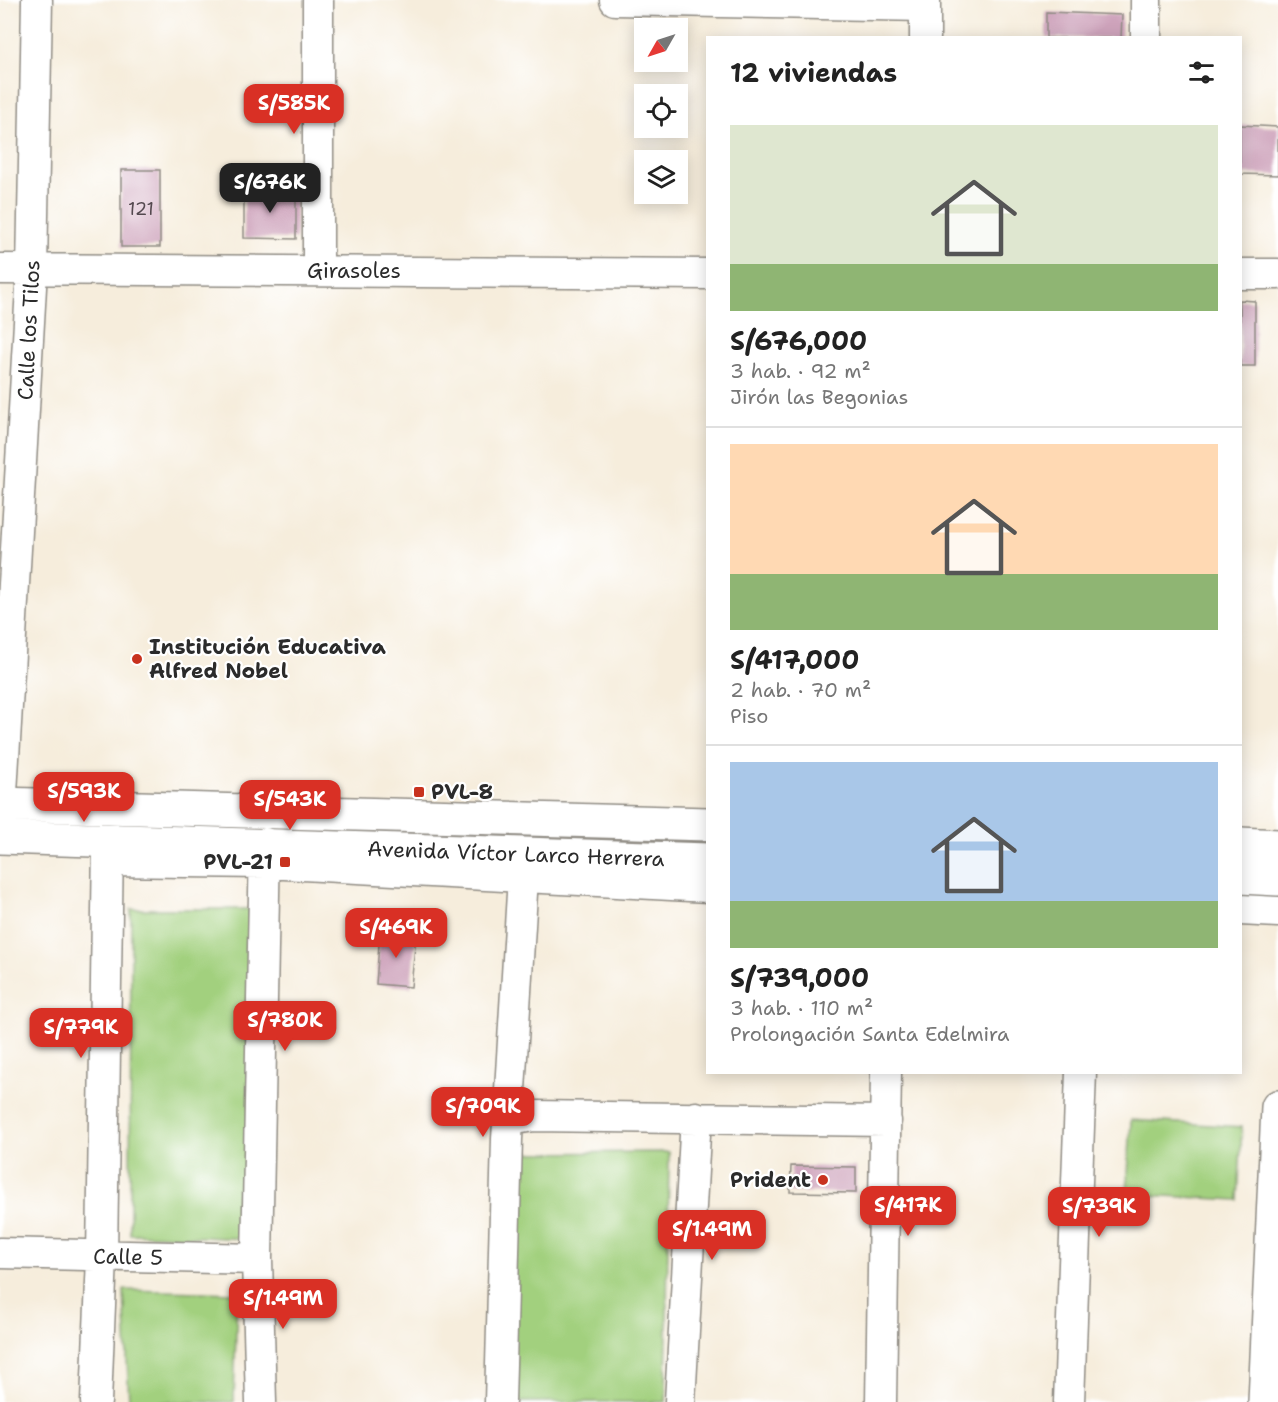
<!DOCTYPE html>
<html lang="es">
<head>
<meta charset="utf-8">
<style>
  :root { --surface:#fff; --page:#f6f6f6; --text:#222; --muted:#767676; --line:#e0e0e0; --accent:#d93025 }
  body { margin:0; font-family:"Shantell Sans",sans-serif; background:var(--page); color:var(--text); height:100vh; display:flex; flex-direction:column; font-size:22px; white-space:nowrap }
  * { box-sizing:border-box; margin:0 }
  p { font-size:20px; color:var(--muted) }
  .icon { flex:none; width:33px; height:33px; fill:none; stroke:currentColor; stroke-width:2; stroke-linecap:round; stroke-linejoin:round }
  .map { position:relative; flex:1; overflow:hidden }
  .panel { position:absolute; left:706px; top:36px; width:536px; height:1038px; display:flex; flex-direction:column; background:var(--surface); border-radius:0px; box-shadow:0 3px 15px #0003 }
  .panel>* { flex:none }
  .needle { width:39px; rotate:231deg }
  .buttons { position:absolute; left:634px; top:18px; display:grid; gap:12px }
  .buttons a { display:grid; place-items:center; width:54px; height:54px; border-radius:0px; background:var(--surface); box-shadow:0 3px 15px #0003; font-size:30px }
  .price { position:absolute; translate:-50% -51px; padding:0 14px; border-radius:12px; background:var(--accent); color:#fff; font-size:20px; line-height:39px; filter:drop-shadow(0 2px 3px #0008) }
  .price::after { content:''; position:absolute; left:50%; top:36px; width:18px; height:14px; margin-left:-9px; background:inherit; clip-path:polygon(0 0,100% 0,50% 100%) }
  .price.current { background:#222; color:#fff }
  ul { padding:0; list-style:none }
  li { display:grid; align-content:center; gap:12px; height:318px; padding:0 24px }
  li+li { border-top:2px solid var(--line) }
  li span { display:grid; place-items:center; height:186px; border-radius:0px; color:#555 }
  li>.icon { margin-inline-start:auto }
  span .icon { width:108px; height:108px; fill:#fffc; stroke-width:1 }
  li b { font-size:26px }
  h2 { display:flex; justify-content:space-between; align-items:center; height:72px; padding:0 24px; font-size:26px }
  .map>svg:first-child { display:block }
  .green { fill:#a2d07e; stroke:#667e54; stroke-width:1.5 }
  .building { fill:#cea3bb }
  .lines { fill:none; stroke-linecap:round; stroke-linejoin:round }
  .street-casing { stroke:#908c84; stroke-width:33 }
  .secondary-casing { stroke:#908c84; stroke-width:36 }
  .primary-casing { stroke:#908c84; stroke-width:36 }
  .street { stroke:#fff; stroke-width:30 }
  .secondary { stroke:#fff; stroke-width:33 }
  .primary { stroke:#fff; stroke-width:33 }
  .poi-dot { fill:#c8321e; stroke:#fff; stroke-width:2 }
  .labels { text-anchor:middle; dominant-baseline:central; stroke-width:4.5; stroke-linejoin:round; paint-order:stroke }
  .number-label { font-size:18px; fill:#54494f }
  .street-label { font-size:21px; fill:#2b2b2b; stroke:#fff }
  .poi-label { font-size:21px; font-weight:bold; fill:#2b2b2b; stroke:#fff; text-anchor:start }
</style>
</head>
<body>
<div class="map">
<svg width="1278" height="1402" viewBox="0 0 1278 1402">
  <rect width="100%" height="100%" fill="#fff"/>
  <filter id="ink" filterUnits="userSpaceOnUse"><feTurbulence type="fractalNoise" baseFrequency=".0167" numOctaves="2"/><feDisplacementMap in="SourceGraphic" scale="12" xChannelSelector="R" yChannelSelector="G"/><feConvolveMatrix kernelMatrix="1 2 1 2 8 2 1 2 1" color-interpolation-filters="sRGB"/></filter>
  <filter id="wash" filterUnits="userSpaceOnUse"><feTurbulence type="fractalNoise" baseFrequency=".008" numOctaves="4" result="noise"/><feDisplacementMap in="SourceGraphic" scale="24" xChannelSelector="R" yChannelSelector="G"/><feGaussianBlur stdDeviation="1.35" result="paint"/><feColorMatrix in="noise" values="0 0 0 0 0 0 0 0 0 0 0 0 0 0 0 0 0 1.4 0 .05"/><feComposite in="paint" operator="in"/></filter>
  <g filter="url(#wash)">
    <rect width="100%" height="100%" fill="#f6eddc"/>
    <path class="green" d="M131,909H250L248,1239L130,1234Z
      M1131,1120L1242,1127L1238,1200L1127,1194Z
      M669,1152L666,1402H510L517,1153Z
      M124,1290L237,1293L234,1402H129Z"/>
    <g id="blocks">
      <path class="building" d="M1046,12L1122,15L1121,38H1046Z
        M1240,125L1278,127V175L1240,174Z
        M121,170H160V247H121Z
        M244,189L296,190V239L244,238Z
        M1240,300L1255,301V366H1240Z
        M380,931L416,935L411,987L376,984Z
        M791,1166L856,1167V1193L790,1192Z"/>
    </g>
  </g>
  <g filter="url(#ink)">
    <use href="#blocks" fill-opacity="0" stroke="#908c84" stroke-width="1.5"/>
    <g class="lines">
      <defs>
        <path id="street" d="M615,0L925,6
          M925,38V0
          M1146,38V0
          M0,269L708,274
          M318,271V0
          M1240,274H1278
          M0,828L32,270L37,0
          M108,861L266,863L708,887
          M1240,910L1278,912
          M509,1120L534,1116L886,1121
          M0,1253L257,1259
          M96,1402L102,1257L108,842
          M261,1402L257,1259L265,843
          M500,1402L507,1139L523,877
          M680,1402L696,1117
          M881,1402L886,1072
          M1069,1402L1081,1072"/>
        <path id="secondary" d="M1265,1402L1278,1107"/>
        <path id="primary" d="M0,804L708,824
          M0,837L708,860
          M1240,844L1278,846
          M1240,877L1278,879"/>
      </defs>
      <use href="#street" class="street-casing"/>
      <use href="#secondary" class="secondary-casing"/>
      <use href="#primary" class="primary-casing"/>
      <use href="#street" class="street"/>
      <use href="#secondary" class="secondary"/>
      <use href="#primary" class="primary"/>
    </g>
  </g>
  <g class="poi-dot">
    <circle cx="137" cy="659" r="6"/>
    <rect x="413" y="786" width="12" height="12" rx="3"/>
    <rect x="279" y="856" width="12" height="12" rx="3"/>
    <circle cx="823" cy="1180" r="6"/>
  </g>
  <g class="labels">
    <g class="number-label">
      <text x="141" y="209">121</text>
    </g>
    <g class="street-label">
      <text x="354" y="271">Girasoles</text>
      <text transform="translate(29 330) rotate(-87)">Calle los Tilos</text>
      <text transform="translate(516 854) rotate(2)">Avenida Víctor Larco Herrera</text>
      <text transform="translate(128 1257) rotate(1)">Calle 5</text>
    </g>
    <g class="poi-label">
      <text x="149" y="647">Institución Educativa<tspan x="149" dy="24">Alfred Nobel</tspan></text>
      <text x="431" y="792">PVL-8</text>
      <text x="273" y="862" text-anchor="end">PVL-21</text>
      <text x="811" y="1180" text-anchor="end">Prident</text>
    </g>
  </g>
</svg>
<div class="buttons">
<a><svg class="needle" viewBox="-14 -14 28 28"><path d="M0-13l5 13h-10z" fill="#e53935"/><path d="M0 13l5-13h-10z" fill="#767676"/></svg></a>
<a><svg class="icon" aria-label="locate" viewBox="0 0 24 24"><circle cx="12" cy="12" r="6"/><path d="M12 2v4M12 18v4M2 12h4M18 12h4"/></svg></a>
<a><svg class="icon" aria-label="layers" viewBox="0 0 24 24"><path d="M12 4l9 5-9 5-9-5zM3 14l9 5 9-5"/></svg></a>
</div>
<b class="price" style="left:294px;top:135px">S/585K</b>
<b class="price current" style="left:270px;top:214px">S/676K</b>
<b class="price" style="left:84px;top:823px">S/593K</b>
<b class="price" style="left:290px;top:831px">S/543K</b>
<b class="price" style="left:396px;top:959px">S/469K</b>
<b class="price" style="left:285px;top:1052px">S/780K</b>
<b class="price" style="left:81px;top:1059px">S/779K</b>
<b class="price" style="left:483px;top:1138px">S/709K</b>
<b class="price" style="left:908px;top:1237px">S/417K</b>
<b class="price" style="left:1099px;top:1238px">S/739K</b>
<b class="price" style="left:712px;top:1261px">S/1.49M</b>
<b class="price" style="left:283px;top:1330px">S/1.49M</b>
<section class="panel">
<h2>12 viviendas<svg class="icon" aria-label="filters" viewBox="0 0 24 24"><path d="M4 7h16M4 17h16"/><circle cx="9" cy="7" r="2"/><circle cx="15" cy="17" r="2"/></svg></h2>
<ul>
<li><span style="background:linear-gradient(#dfe7d0 75%,#8fb573 0)"><svg class="icon" aria-label="home" viewBox="0 0 24 24"><path d="M3 11l9-7 9 7M6 9v11h12V9"/></svg></span><div><b>S/676,000</b><p>3 hab. · 92 m²</p><p>Jirón las Begonias</p></div></li>
<li><span style="background:linear-gradient(#ffd9b3 70%,#8fb573 0)"><svg class="icon" aria-label="home" viewBox="0 0 24 24"><path d="M3 11l9-7 9 7M6 9v11h12V9"/></svg></span><div><b>S/417,000</b><p>2 hab. · 70 m²</p><p>Piso</p></div></li>
<li><span style="background:linear-gradient(#a9c7e8 75%,#8fb573 0)"><svg class="icon" aria-label="home" viewBox="0 0 24 24"><path d="M3 11l9-7 9 7M6 9v11h12V9"/></svg></span><div><b>S/739,000</b><p>3 hab. · 110 m²</p><p>Prolongación Santa Edelmira</p></div></li>
</ul>
</section>
</div>
</body>
</html>
